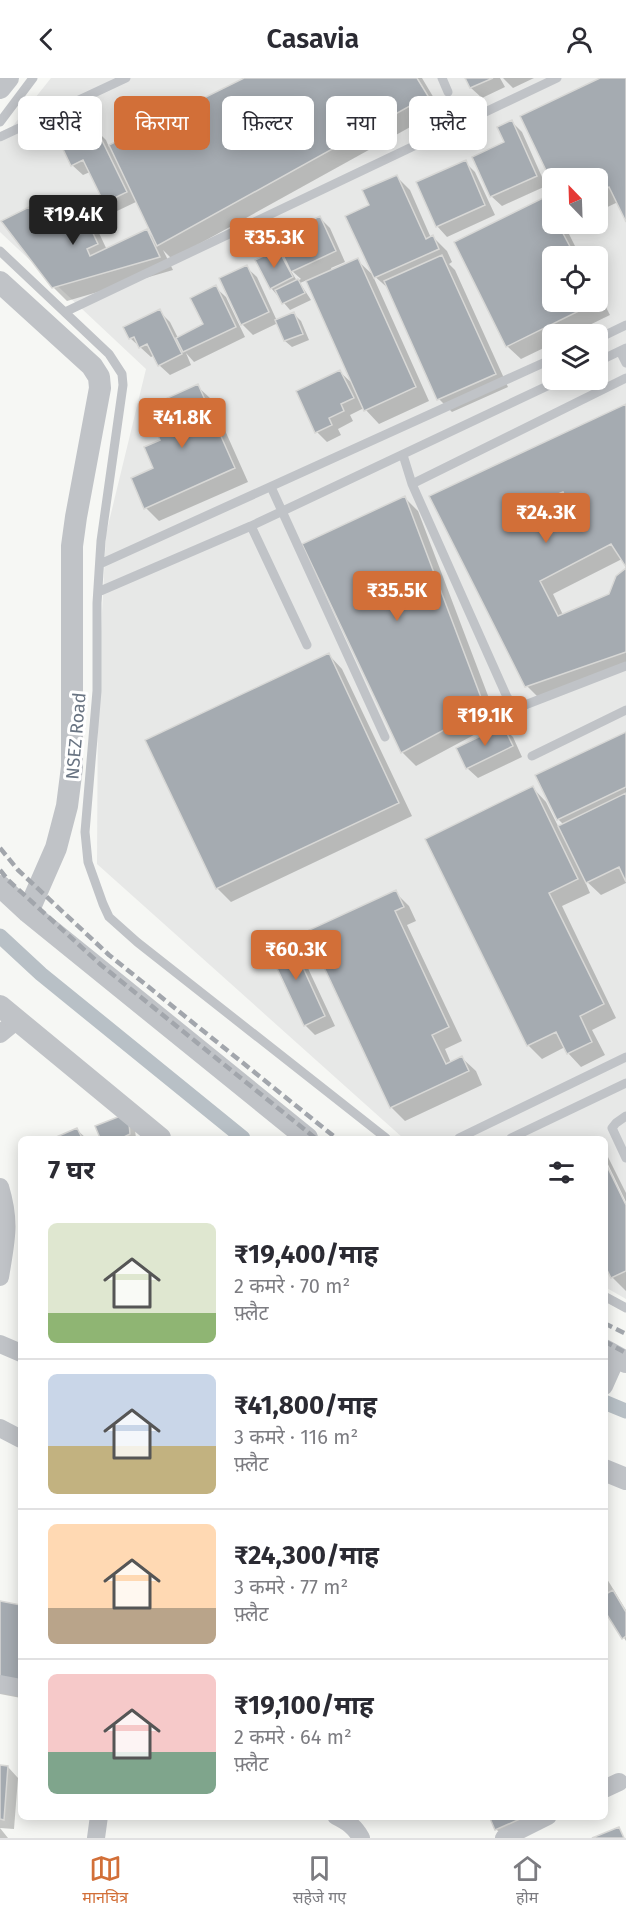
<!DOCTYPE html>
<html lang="hi">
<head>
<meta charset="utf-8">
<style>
  :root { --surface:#fff; --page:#f2f2f3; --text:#2b2b33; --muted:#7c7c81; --line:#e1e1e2; --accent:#d26f38 }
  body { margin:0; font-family:"Fira Sans","Noto Sans Devanagari",sans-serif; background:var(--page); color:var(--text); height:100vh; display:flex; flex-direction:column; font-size:22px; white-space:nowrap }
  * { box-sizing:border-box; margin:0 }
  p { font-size:20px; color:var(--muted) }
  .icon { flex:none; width:33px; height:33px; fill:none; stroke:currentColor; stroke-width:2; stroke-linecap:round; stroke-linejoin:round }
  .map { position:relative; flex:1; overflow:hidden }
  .side { position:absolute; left:18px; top:1058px; width:590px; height:684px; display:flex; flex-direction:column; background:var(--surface); border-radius:9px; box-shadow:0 3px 15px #0003 }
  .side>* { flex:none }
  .hud { position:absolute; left:18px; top:18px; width:591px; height:54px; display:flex; gap:12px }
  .needle { width:39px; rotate:337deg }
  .tools { position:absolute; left:542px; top:90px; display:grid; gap:12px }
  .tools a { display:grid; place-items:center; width:66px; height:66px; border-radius:9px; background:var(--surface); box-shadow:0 3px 15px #0003; font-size:30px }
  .price { position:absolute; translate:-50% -51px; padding:0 14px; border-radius:6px; background:var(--accent); color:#fff; font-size:20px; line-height:39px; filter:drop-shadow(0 2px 3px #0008) }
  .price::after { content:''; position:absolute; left:50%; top:36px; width:18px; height:14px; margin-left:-9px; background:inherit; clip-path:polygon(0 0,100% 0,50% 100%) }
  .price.current { background:#222; color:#fff }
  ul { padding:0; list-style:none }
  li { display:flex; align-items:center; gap:18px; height:150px; padding:0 30px }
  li+li { border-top:2px solid var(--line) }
  li span { display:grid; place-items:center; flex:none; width:168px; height:120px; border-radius:9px; color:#555 }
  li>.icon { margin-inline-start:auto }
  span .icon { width:72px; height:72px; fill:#fffc; stroke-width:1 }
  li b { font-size:26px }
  h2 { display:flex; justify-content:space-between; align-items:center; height:72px; padding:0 30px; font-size:26px }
  .pill { padding:0 21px; border-radius:9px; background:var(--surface); box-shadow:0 3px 15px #0003; font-size:21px; line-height:54px }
  .pill.current { background:var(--accent); color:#fff }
  header { display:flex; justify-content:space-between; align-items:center; height:78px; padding:0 30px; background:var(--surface); font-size:27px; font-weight:600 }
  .tabs { display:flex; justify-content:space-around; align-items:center; height:84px; border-top:2px solid var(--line); background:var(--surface); font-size:16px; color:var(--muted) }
  .tabs a { display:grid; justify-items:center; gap:3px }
  .tabs .current { color:var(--accent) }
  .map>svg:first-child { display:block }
  .built { fill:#e7e8e7; fill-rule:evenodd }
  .shadow { fill:#0003; fill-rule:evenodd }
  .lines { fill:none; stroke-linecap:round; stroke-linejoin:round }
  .canal { stroke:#b8c0c6; stroke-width:15 }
  .building { fill:#a5abb1; stroke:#d8d8d6; stroke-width:1.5; fill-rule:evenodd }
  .service { stroke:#c0c3c7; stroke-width:9 }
  .minor { stroke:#c0c3c7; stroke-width:18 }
  .tertiary { stroke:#c0c3c7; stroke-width:22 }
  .rail { stroke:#a2a6ac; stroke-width:4.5; stroke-dasharray:9 4.5; stroke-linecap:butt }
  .labels { text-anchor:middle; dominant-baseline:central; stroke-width:6; stroke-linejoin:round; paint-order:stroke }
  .street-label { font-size:18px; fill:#697482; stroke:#fff }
</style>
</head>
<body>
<header><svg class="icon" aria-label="back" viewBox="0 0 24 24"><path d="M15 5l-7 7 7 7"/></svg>Casavia<svg class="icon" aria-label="person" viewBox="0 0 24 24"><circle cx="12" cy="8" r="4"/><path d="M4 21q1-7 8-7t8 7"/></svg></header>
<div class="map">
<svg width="626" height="1760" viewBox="0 0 626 1760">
  <rect width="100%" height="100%" fill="#f6f7f4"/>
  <path class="built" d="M51,0H626V1221L605,1209L604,1060H403L97,786L98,613L106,456L146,291L0,154V64ZM552,100H597V146H552ZM552,178H597V224H552ZM552,256H597V302H552Z"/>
  <path class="shadow" d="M248,0H422L441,32L172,181L163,172L173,192L67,223L53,209L29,131L40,143L77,125L91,138L107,172L147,153L156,162L138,123L115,134L105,124L90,94L83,97L72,87L96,52L106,62L109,69Z
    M467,0H500L505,9L482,20L471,10Z
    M503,0H534L513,10Z
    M604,0H626V140L618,124L597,134V100L552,101L522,38Z
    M512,44L522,54L546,108L502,128L491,118Z
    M465,84L475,94L495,137L447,159L437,148Z
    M396,98L410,112L431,160L433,159L447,173L452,184L449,186L455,192L508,309L452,334L439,321L390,212L372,196L429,323L379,346L364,330L350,337L353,343L338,351L341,357L327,364L317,354L340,294L354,307L307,202L300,205L311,222L290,232L271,210L277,172L286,181L320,140L330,150L345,184L331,190L332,193L357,182L374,198L371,128ZM291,193H292L301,201L297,203Z
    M545,121L552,128V146H564L580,178H552V224H597V212L610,237L571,256H552V266L521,281L507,268Z
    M246,189L257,199L277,243L294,236L301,243L309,262L292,269L285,263L278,245L253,257L242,246L221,201Z
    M215,209L226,219L245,259L194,284L186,275L191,287L170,297L159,287L155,277L151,279L130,260L159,233L170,244L178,260L205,247Z
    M197,308L211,321L248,404L159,443L146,430L162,363L161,338Z
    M626,327V486L622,481L553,516L563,537L610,517L626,492V592L540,621L527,608L431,419Z
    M404,419L418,433L498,644L416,688L402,674L304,466Z
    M329,577L342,591L412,738L231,824L217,810Z
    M503,649L513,659L522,679L478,700L467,690Z
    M626,656V805L601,817L584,801L590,815L562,828L616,940L592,952L605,977L581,989L568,975L565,969L542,981L528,967L533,710L546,724L559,750L564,747L558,741L537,698Z
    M395,814L409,828L416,843L407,847L462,963L445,971L451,985L462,980L476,993L482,1007L405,1043L391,1029L309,854Z
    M288,861L299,871L335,948L315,957L305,947Z
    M134,1044L136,1060H102L97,1049Z
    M77,1052L86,1060H57Z
    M604,1071L626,1115V1124L604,1078Z
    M626,1131V1213L612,1199Z
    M604,1496L626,1532V1563L604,1530Z
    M0,1525L21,1528V1620L0,1616Z
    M0,1689H8L18,1700L14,1751L0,1750L8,1760H0Z
    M491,1738H560L510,1760H505L496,1751Z"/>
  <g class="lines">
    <path class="canal" d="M0,858L41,896L243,1060
      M604,1324L626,1333"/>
  </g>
  <path class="building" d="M244,0H417L428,18L157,168L109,67Z
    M465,0H493L470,10Z
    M600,0H626V144L609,109L597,115V100H552V105L520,38Z
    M512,42L537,98L490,119L472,79L504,64L497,49Z
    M96,50L127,114L104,125L83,82L71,88L61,67Z
    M466,82L485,127L436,149L416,104Z
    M397,97L426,161L433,157L439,171L374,200L345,138L369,127L362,112Z
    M545,119L552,133V146H558L575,178H552V224H597L506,269L454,164Z
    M78,123L98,166L87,171L90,178L147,151L160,179L52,210L1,143L29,129L36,143Z
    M320,138L336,173L291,194L275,160Z
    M278,171L293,199L270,211L255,182Z
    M442,177L496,296L437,322L384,203Z
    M358,180L416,309L364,333L306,203Z
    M247,187L269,234L241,247L219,200Z
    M298,201L305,215L282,226L275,212Z
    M216,207L236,249L183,274L176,260L203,246L190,220Z
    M160,231L182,276L158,288L147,266L139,270L134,259L129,261L123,249Z
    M294,234L303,256L284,263L275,242Z
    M340,292L354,320L341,326L344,333L329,340L332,347L315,355L296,313Z
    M198,306L235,390L144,431L131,400L153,390L144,369L160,362L150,341L159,337L154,326Z
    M626,326V489L611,466L540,503L558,538L609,516L616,498L626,490V574L525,609L429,418ZM563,414L568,426L511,450L506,437Z
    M405,418L485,630L401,675L302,466Z
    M329,575L399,725L216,811L145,662Z
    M503,647L513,668L466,691L456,670Z
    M626,654V709L557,742L535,697Z
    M533,708L578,801L549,815L604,926L580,938L592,964L567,976L556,954L527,968L425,761Z
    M626,715V804L619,789L586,805L558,748Z
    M396,812L404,829L395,833L449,949L432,957L446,986L462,978L469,993L390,1030L307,853Z
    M289,859L325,938L304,948L267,869Z
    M128,1035L130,1056L122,1060H100L95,1048Z
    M77,1050L82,1060H54Z
    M604,1082L626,1127V1193L611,1200L604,1186Z
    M613,1512L626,1534V1558L622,1561L604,1532V1517Z
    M0,1523L21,1527V1609L0,1606Z
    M0,1687L8,1688L4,1742L0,1741Z
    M489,1738H527L495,1752Z
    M619,1749L624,1760H592Z"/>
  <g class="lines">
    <path class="service" d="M442,0L448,14
      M0,44L33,0
      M0,59L126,0
      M0,173L109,276L122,296L123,307L101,463L97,525V613L85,754L88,784L103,826L109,839L137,864L386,1060
      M65,234L557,0
      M597,261L626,247
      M620,273L626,285
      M597,284L626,270
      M403,377L412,406L507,619C512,626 516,628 525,627L626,588
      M412,406L626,300
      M271,409L385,659
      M251,448L307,567
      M100,486L552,281
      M98,514L251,448L560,302
      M532,678L626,632
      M626,1038L616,1045L612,1050L626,1080
      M459,1060L626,979
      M511,1060L626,1005
      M604,1218L626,1230"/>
    <path class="minor" d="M0,956L17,942
      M0,1109C11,1145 6,1162 0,1199
      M0,1266L21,1275
      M604,1308L617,1279
      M0,1350L21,1361
      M0,1606L21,1610
      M604,1711L619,1704
      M336,1738C348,1744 355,1749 361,1760
      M96,1760L99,1738
      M504,1760L548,1738"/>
    <path class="tertiary" d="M0,10L8,0
      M0,204L92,288L99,299L100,310L76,439L72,468V689L67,728L56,770L28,834
      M0,808L28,834L307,1060
      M0,928L160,1060
      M604,1272L626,1284
      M604,1392L626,1401"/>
    <path class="rail" d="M0,770L18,792L109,877L336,1060
      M0,792L8,802L101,887L315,1060
      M604,1245L626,1256
      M604,1263L626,1275"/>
  </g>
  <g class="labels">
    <g class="street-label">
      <text transform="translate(76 658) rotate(-85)">NSEZ Road</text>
    </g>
  </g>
</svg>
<div class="tools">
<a><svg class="needle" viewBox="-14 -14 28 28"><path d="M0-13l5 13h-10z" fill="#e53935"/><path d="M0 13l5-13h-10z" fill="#7c7c81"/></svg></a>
<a><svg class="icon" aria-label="locate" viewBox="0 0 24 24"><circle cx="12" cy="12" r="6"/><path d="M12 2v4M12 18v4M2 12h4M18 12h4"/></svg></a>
<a><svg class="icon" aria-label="layers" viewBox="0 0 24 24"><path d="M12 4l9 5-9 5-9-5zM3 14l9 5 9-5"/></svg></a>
</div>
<b class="price current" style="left:73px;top:168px">₹19.4K</b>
<b class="price" style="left:274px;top:191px">₹35.3K</b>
<b class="price" style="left:182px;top:371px">₹41.8K</b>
<b class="price" style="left:546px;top:466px">₹24.3K</b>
<b class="price" style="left:397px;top:544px">₹35.5K</b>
<b class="price" style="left:485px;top:669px">₹19.1K</b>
<b class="price" style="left:296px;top:903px">₹60.3K</b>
<div class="hud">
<a class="pill">खरीदें</a>
<a class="pill current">किराया</a>
<a class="pill">फ़िल्टर</a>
<a class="pill">नया</a>
<a class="pill">फ़्लैट</a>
</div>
<section class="side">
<h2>7 घर<svg class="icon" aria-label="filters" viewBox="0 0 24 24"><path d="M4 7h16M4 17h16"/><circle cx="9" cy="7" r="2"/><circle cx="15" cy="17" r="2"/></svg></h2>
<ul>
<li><span style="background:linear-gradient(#dfe7d0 75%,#8fb573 0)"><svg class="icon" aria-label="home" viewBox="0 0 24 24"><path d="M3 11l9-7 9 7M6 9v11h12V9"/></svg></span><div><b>₹19,400/माह</b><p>2 कमरे · 70 m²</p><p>फ़्लैट</p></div></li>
<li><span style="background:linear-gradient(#c9d6e8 60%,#c2b280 0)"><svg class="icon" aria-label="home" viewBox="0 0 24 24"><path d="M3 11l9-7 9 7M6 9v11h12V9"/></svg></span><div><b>₹41,800/माह</b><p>3 कमरे · 116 m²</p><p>फ़्लैट</p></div></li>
<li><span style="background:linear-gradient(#ffd9b3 70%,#b9a48a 0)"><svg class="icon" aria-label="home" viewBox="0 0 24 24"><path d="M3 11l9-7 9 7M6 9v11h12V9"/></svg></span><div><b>₹24,300/माह</b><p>3 कमरे · 77 m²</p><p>फ़्लैट</p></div></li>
<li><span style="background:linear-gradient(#f6c9c9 65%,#7fa58c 0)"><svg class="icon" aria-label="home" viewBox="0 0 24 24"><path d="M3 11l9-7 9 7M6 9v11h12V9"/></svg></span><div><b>₹19,100/माह</b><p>2 कमरे · 64 m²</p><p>फ़्लैट</p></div></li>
</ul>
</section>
</div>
<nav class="tabs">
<a class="current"><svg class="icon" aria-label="map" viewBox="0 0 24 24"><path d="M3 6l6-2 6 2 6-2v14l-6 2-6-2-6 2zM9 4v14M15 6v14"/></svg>मानचित्र</a>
<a><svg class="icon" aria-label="saved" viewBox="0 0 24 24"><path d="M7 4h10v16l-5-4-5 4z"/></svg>सहेजे गए</a>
<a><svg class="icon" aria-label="home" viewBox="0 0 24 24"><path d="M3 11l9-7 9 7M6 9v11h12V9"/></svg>होम</a>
</nav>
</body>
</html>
